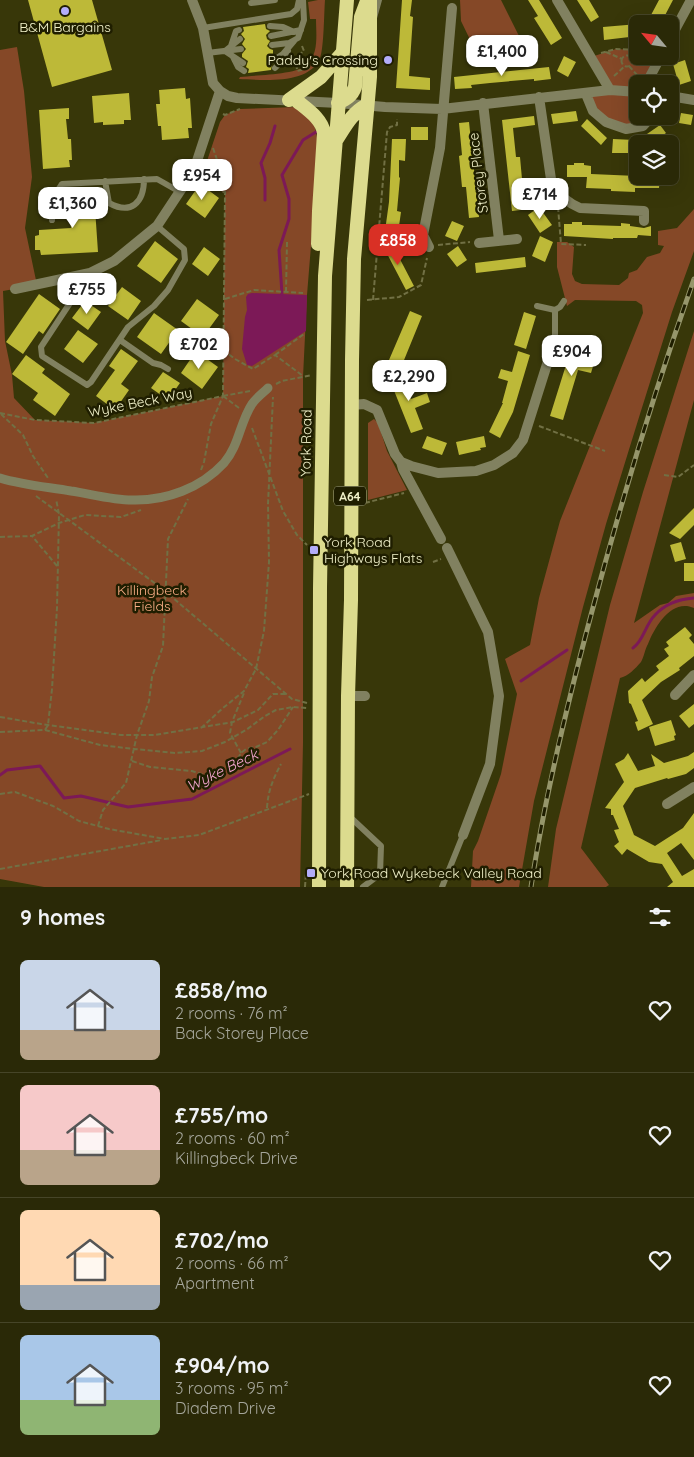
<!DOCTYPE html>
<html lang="en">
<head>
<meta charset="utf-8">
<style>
  :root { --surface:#2a2907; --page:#363515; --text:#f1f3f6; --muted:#a5a69b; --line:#464528; --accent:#d93025 }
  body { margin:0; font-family:Quicksand,sans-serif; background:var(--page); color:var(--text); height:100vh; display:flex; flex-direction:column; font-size:19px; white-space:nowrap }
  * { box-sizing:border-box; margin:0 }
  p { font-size:16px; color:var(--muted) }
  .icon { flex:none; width:28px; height:28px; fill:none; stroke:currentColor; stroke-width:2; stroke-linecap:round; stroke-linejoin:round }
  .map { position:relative; height:887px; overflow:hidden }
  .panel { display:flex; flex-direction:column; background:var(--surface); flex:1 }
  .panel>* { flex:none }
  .needle { width:32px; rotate:299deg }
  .buttons { position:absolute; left:629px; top:15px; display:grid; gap:10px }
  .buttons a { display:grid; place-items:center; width:50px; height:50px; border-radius:8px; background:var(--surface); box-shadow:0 5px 20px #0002,0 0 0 1px var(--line); font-size:25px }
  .price { position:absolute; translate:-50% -42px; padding:0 11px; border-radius:10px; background:#fff; color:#222; font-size:16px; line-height:32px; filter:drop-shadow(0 1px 2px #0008) }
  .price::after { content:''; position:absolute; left:50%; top:30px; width:15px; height:11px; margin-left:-8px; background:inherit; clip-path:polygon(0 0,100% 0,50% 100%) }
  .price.on { background:var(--accent); color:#fff }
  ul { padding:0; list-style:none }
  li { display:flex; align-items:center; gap:15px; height:125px; padding:0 20px }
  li+li { border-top:1px solid var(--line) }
  li span { display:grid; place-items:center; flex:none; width:140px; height:100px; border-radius:8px; color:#555 }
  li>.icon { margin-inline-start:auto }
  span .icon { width:60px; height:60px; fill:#fffc; stroke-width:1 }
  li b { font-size:21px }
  h2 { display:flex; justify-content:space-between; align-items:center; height:60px; padding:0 20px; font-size:21px }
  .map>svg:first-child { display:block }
  .green { fill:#854827 }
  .water { fill:#7c1957 }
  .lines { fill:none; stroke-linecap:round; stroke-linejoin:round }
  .stream { stroke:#7c1957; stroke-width:3 }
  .building { fill:#bdb938 }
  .path { stroke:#717044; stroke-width:2; stroke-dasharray:5 2.5; stroke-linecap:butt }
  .service { stroke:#818160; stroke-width:6 }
  .pedestrian { stroke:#818160; stroke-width:9 }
  .minor { stroke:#818160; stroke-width:10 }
  .trunk { stroke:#dcdb8e; stroke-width:14 }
  .rail-casing { stroke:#96966b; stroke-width:5 }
  .rail { stroke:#1f1e00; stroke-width:3; stroke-dasharray:9; stroke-linecap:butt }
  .poi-dot { fill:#b3adf9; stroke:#1f1e00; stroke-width:2 }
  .labels { text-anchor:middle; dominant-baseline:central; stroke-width:5; stroke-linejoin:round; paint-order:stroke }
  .shield { fill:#1f1e00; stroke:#b2b28d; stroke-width:1 }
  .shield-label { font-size:12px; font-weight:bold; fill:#f1f1c9 }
  .poi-label { font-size:14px; fill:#f1f1c9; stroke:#1f1e00; text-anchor:start }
  .street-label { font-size:14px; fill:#f1f1c9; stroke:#1f1e00 }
  .park-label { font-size:14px; fill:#fbae86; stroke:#1f1e00 }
  .water-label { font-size:15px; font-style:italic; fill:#f1a3cb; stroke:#1f1e00 }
</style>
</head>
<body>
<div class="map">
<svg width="694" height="887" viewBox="0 0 694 887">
  <rect width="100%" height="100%" fill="#383709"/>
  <path class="green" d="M318,0H325C324,13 324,48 320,58C309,85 263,80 239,79L240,77C256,75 298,75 308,64C319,52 316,33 316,19H310L308,2Z
    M460,0H501L526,50L477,54L461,21Z
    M17,47L24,91L32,177L25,228L37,285L3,291L5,341L12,375L14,398L35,420L94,423L223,396L225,194L202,176L220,122L225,115L240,109L296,107L314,123L319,147L307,295L303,377V743L300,887H44L0,879V50Z
    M616,49L637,50L638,56H654L659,59L646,84H638V116H652L643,126L606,122L586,94L610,90L591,57Z
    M694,209V251L672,312L640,414L606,524L583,607L534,801L519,887H471L473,851L478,841L501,774L517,694L505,659L530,645L539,598L560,521L643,313L642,305L636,301L575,300L567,306L557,267V242H567L574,247L572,274L575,281L582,284L619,285L628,278L629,273L637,270L647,257L660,253L664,246L658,245V231L677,228Z
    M694,331V400L634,623L660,605L668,603L676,596L694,593V608C672,598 655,626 648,644C645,649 644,657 641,662C635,669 628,676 620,678L581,848L609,885L606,887H548L556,829L610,605L643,492Z
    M374,419L378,423L387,451L407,490L368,500V423Z"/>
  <path class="water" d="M252,293L307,295L306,331L252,366L247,365L242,349L245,317L247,310L246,297L248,294Z"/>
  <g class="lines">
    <path class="stream" d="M265,200V178L261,163L270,143L275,126
      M282,294L279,250L289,219V199L282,175L303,140L316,132
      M633,648C644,640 645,625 655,615C665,604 680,599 694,598
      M521,681L567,650
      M0,775L7,770L40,766L64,798L81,796L128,807L192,799L290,749"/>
  </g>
  <path class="building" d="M28,0H92L112,70L52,87Z
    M402,0H412L410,16L413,17L409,76L430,78V90L396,88Z
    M528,0H539L562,38L551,45L534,18L538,16Z
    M577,0H589L599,17L591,22Z
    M659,0H673L662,21L651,15Z
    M265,24L266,29L270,31L266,35L267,39L270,41L267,46L270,49L273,50V55L269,60L272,64L271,70L248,73L249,69L246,67L248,61L242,57V54L246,49L242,44L245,39L241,34L244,31L243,27Z
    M638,24V36L604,40L603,27Z
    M564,56L576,62L568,77L557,71Z
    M685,60L691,81L679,85L673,64Z
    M549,67L551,79L534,81V79L490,83L471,85L472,88L455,89L454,77Z
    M185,88L186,99L190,98L192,128H188L189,138L162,140L161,126H158L156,104H160L159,90Z
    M129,93L131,120H124V124L103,125V122L94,123L92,96Z
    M69,108V119H66L68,139H71L72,160H69L70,167L43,169L39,110Z
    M576,111L578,121L553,124L551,114Z
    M681,113L693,115L691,125L679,123Z
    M534,116L535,125L513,128L516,157H520L522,179H518L521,210L512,211L502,120Z
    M587,119L607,138L601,145L581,126Z
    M469,122L479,217L469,218L466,187H462L459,156L462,155L459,123Z
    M660,125L666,133L650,144H634L633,153H612L613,139L634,140V143Z
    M411,127H428V140H411Z
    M392,139H406L405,161L399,160V177L400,178L397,211L401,212L398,233L385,231L389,202Z
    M574,163H584V165L591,166V174L660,177L659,188H635V192L611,191V189L586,188L587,177H567V165H574Z
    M200,184L219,198L205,218L186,204Z
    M88,189V195L94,194L98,252L41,255L40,250H35V236L39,235V230L71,228L68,196L74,195V190Z
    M539,207L552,225L540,233L528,215Z
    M452,221L464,226L457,241L445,236Z
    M572,222H582V225H589L621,226V223L630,224V226L644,228L651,226V236L638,235L637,238H613V239L564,236V224H572Z
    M540,236L553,242L545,262L532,256Z
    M155,241L178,259L161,283L137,266Z
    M391,242L414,286L406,290L383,246Z
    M458,246L467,260L457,267L447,254Z
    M204,247L220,259L208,276L192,264Z
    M525,257L526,267L476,273L475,263Z
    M122,287L141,301L128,320L108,306Z
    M39,294L60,309L43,334L39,331L23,354L6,342Z
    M197,299L219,315L203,337L181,321Z
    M85,301L101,312L88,330L72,318Z
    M410,311L422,316L402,365L389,360Z
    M524,312L536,316L526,349L514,345Z
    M154,313L178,330L161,354L137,337Z
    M78,330L98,344L83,363L64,349Z
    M580,337L593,341L587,361L594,363L591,373L578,370L563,420L550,416L566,365L571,366Z
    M121,349L138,361L121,384L129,390L115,410L96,396L115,370L109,366Z
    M196,351L218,367L202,389L181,373Z
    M518,351L530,355L513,412L500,438L489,432L503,403H502L508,381L498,378L501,369L512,372Z
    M26,355L45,369L42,373L70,394L55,416L33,400L38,393L12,374Z
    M399,369L411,399L427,393L430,402L415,408L423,429L411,433L391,383L396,381L392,372Z
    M163,372L180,383L168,400L151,388Z
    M427,436L447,443L442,455L422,448Z
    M484,436L486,447L480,448L481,450L459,455L456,442Z
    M694,508V525L680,539L669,533Z
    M681,542L686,559L675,562L670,545Z
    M684,563H694V581H684Z
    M685,627L692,635L689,638L694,644V656L679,668L680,670L661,682L642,700L653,724L638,731L635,722L638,721L631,704L629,703L628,691L642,678L645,682L659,670L656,666L669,656L664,649L669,646L666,642Z
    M694,704V724L689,728L679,716Z
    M671,720L676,735L674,736L675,740L655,746L649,727Z
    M694,752V768L686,774L668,779L667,778L635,788L623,806L634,835L655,846L683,828L694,813V860L681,843L667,853L682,876L694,869V887H667L673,882L662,864L649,862L627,849L622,855L614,846L619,842L614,830L619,829L613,815H611V809L605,808L624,782L615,764L624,759L628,753L638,771L655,766L651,754L664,763L688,756Z"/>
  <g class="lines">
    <path class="path" d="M302,46L304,51L296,57L297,71L310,68L311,70
      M606,52L622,59
      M601,53L616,49L638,50
      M621.5 61a5.5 5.5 0 1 1 11 0a5.5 5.5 0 1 1-11 0Z
      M632,59L648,56
      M629,66L638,76
      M614,76L625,66
      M223,114L225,115L240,109
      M213,148L225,183V193
      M558,207L561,244L586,245
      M438,245L470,242
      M286,292L287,242
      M225,299L254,290L303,293
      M367,300L399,297L421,285L427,258
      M373,300L387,132L390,127L397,125V119
      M223,350L235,359L253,369L275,355L303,376
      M275,355L304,334
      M276,384L282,381L312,375
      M223,396L239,408
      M223,396L250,391
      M0,413L35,420L94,423L223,396L225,193L201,176
      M1,414L23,435L33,456L48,478
      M539,426L605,451
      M252,428L283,511L297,535L307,545
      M201,470L204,462L211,424L223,396
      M664,475L678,477L694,465
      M36,496L160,587L292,699L307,703
      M365,503L404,493
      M0,537L32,536
      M433,562L441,559
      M57,566L32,536L59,523L85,515L121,517L141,510
      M0,717L41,724L121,735H155L233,722L258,710L273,694H286
      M201,728L223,708L244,691L256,669L264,631L269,562L268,504L273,397
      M45,730L48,725L52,689L57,608L59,514L56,499
      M0,732L45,730L100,745L134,749L175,753L202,751L225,742L246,730L265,716L276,710L293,707L307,708
      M241,753L230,733L232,722L244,693
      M132,761L150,767L192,771L204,775L211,774L236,762L241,753L246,749L256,747L267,742L278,730L293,707
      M0,794L15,792L53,806L79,821L109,829L165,839L199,835L309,794
      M267,808C268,791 273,779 281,764
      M98,826L103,810L126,783L137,735L149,701L152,677L163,646L168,539L188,499
      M0,869L162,840
      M305,887L306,872"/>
    <path class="service" d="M251,3L275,0
      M374,18L379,0
      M270,26L283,27L294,32
      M203,28L291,14L297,9L299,0
      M271,36L301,30
      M240,39L225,51L243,63
      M272,45L289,43L298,38L304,20L303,0
      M231,46L236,31L239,30
      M207,53L241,49
      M233,57L238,67L244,71
      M274,60L283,54L294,41
      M275,68L284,59L288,51
      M105,181L109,203C131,215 144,203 144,179
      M52,220L51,201L62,184L157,179L180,192
      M66,278L70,303L41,347L42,356L87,385L91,382L128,327L154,306L168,290L185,260L184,249L157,226
      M537,306L555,310L560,307L564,301
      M555,310V339
      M120,340L153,363L161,365L168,369
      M349,816L381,846L380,874L363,887
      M442,887L463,835"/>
    <path class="pedestrian" d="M0,478C23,485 48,487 71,491C91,494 112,500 132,500C166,501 201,488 224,463C239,446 240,422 252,404C256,398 263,393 268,388"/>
    <path class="minor" d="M192,0L203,28L213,83L220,91L228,96L237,98L338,103L385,107L442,109L610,90L638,92
      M557,0L610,90
      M670,39L691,0
      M646,84L661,56
      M586,94L593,111L606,122L626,129L643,126L652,116
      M670,96L694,100
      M539,97L552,186C560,196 568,203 580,208L644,211V221
      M483,103L499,240
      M479,243L517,239
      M429,247L423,235L440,148L452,8
      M15,289L90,273L114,261L157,226L194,170L220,91
      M352,405L364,404L377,410L395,454L401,462L411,466L438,473L476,471L494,465L513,453L523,440L555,339
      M401,462L403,469L441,539
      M447,548L488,632L499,696L490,764L463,835
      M675,695L694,675
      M348,696H365
      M667,804L694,787"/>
    <path class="trunk" d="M289,100L321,77L343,52
      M297,101C308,110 322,119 324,133L319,211L318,244
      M338,103C346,99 352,96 355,87L361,17L367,1
      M337,139C346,125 352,113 367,105
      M319,887L320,588L325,276L347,0
      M347,887L348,696L351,600L352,360L354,259L370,77V0"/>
    <defs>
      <path id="rail" d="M531,887C545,795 567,705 591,615C621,502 655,389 694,279"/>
    </defs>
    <use href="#rail" class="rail-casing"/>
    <use href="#rail" class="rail"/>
  </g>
  <g class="poi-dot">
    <circle cx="65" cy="11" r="5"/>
    <circle cx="388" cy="60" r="5"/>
    <rect x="309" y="545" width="10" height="10" rx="2.5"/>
    <rect x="306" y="868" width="10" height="10" rx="2.5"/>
  </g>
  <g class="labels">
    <rect class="shield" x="334" y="486.5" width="32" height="19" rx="4"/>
    <g class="shield-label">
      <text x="350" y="496">A64</text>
    </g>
    <g class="poi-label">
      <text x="65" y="27" text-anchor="middle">B&amp;M Bargains</text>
      <text x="378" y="60" text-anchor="end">Paddy's Crossing</text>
      <text x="324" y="542">York Road<tspan x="324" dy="16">Highways Flats</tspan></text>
      <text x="321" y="873">York Road Wykebeck Valley Road</text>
    </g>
    <g class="street-label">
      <text transform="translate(478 173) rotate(-97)">Storey Place</text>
      <text transform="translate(140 402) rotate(-11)">Wyke Beck Way</text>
      <text transform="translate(306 443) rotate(-89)">York Road</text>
    </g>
    <g class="park-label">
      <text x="152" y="590">Killingbeck<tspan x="152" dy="16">Fields</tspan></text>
    </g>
    <g class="water-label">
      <text transform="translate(222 770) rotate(-26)">Wyke Beck</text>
    </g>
  </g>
</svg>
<div class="buttons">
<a><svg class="needle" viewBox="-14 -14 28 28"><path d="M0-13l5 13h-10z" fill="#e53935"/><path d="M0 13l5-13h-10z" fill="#a5a69b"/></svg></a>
<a><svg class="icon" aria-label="locate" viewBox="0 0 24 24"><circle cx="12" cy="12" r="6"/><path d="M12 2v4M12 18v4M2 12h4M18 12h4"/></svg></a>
<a><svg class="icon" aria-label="layers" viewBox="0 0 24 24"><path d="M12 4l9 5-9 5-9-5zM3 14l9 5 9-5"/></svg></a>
</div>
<b class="price" style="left:502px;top:77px">£1,400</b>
<b class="price" style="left:202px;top:201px">£954</b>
<b class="price" style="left:540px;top:220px">£714</b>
<b class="price" style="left:73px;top:229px">£1,360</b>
<b class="price on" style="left:398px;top:266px">£858</b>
<b class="price" style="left:87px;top:315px">£755</b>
<b class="price" style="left:199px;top:370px">£702</b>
<b class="price" style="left:572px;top:377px">£904</b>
<b class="price" style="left:409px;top:402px">£2,290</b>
</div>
<section class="panel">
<h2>9 homes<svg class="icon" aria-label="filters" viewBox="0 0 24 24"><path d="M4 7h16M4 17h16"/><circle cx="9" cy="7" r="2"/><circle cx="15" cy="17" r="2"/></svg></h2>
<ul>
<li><span style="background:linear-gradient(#c9d6e8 70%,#b9a48a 0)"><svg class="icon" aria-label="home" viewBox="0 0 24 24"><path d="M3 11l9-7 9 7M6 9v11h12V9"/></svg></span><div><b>£858/mo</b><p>2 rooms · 76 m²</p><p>Back Storey Place</p></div><svg class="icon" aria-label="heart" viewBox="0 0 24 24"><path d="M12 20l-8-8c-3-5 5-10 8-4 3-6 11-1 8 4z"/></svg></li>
<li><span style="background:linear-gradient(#f6c9c9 65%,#b9a48a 0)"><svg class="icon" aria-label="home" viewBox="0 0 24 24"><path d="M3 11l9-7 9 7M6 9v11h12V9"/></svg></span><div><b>£755/mo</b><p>2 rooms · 60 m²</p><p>Killingbeck Drive</p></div><svg class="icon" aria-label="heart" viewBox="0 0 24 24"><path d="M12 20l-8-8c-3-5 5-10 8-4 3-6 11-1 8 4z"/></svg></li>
<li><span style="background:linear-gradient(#ffd9b3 75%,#9aa5b1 0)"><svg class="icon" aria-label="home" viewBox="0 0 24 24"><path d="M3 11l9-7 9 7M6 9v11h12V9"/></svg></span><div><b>£702/mo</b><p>2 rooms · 66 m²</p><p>Apartment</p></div><svg class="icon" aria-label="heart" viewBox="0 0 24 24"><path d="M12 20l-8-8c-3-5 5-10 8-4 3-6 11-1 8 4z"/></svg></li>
<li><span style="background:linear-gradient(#a9c7e8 65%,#8fb573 0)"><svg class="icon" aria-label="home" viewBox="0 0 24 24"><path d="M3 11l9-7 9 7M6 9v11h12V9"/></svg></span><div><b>£904/mo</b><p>3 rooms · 95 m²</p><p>Diadem Drive</p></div><svg class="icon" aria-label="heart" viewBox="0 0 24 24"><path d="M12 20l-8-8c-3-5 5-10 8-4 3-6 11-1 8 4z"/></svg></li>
</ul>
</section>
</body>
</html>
